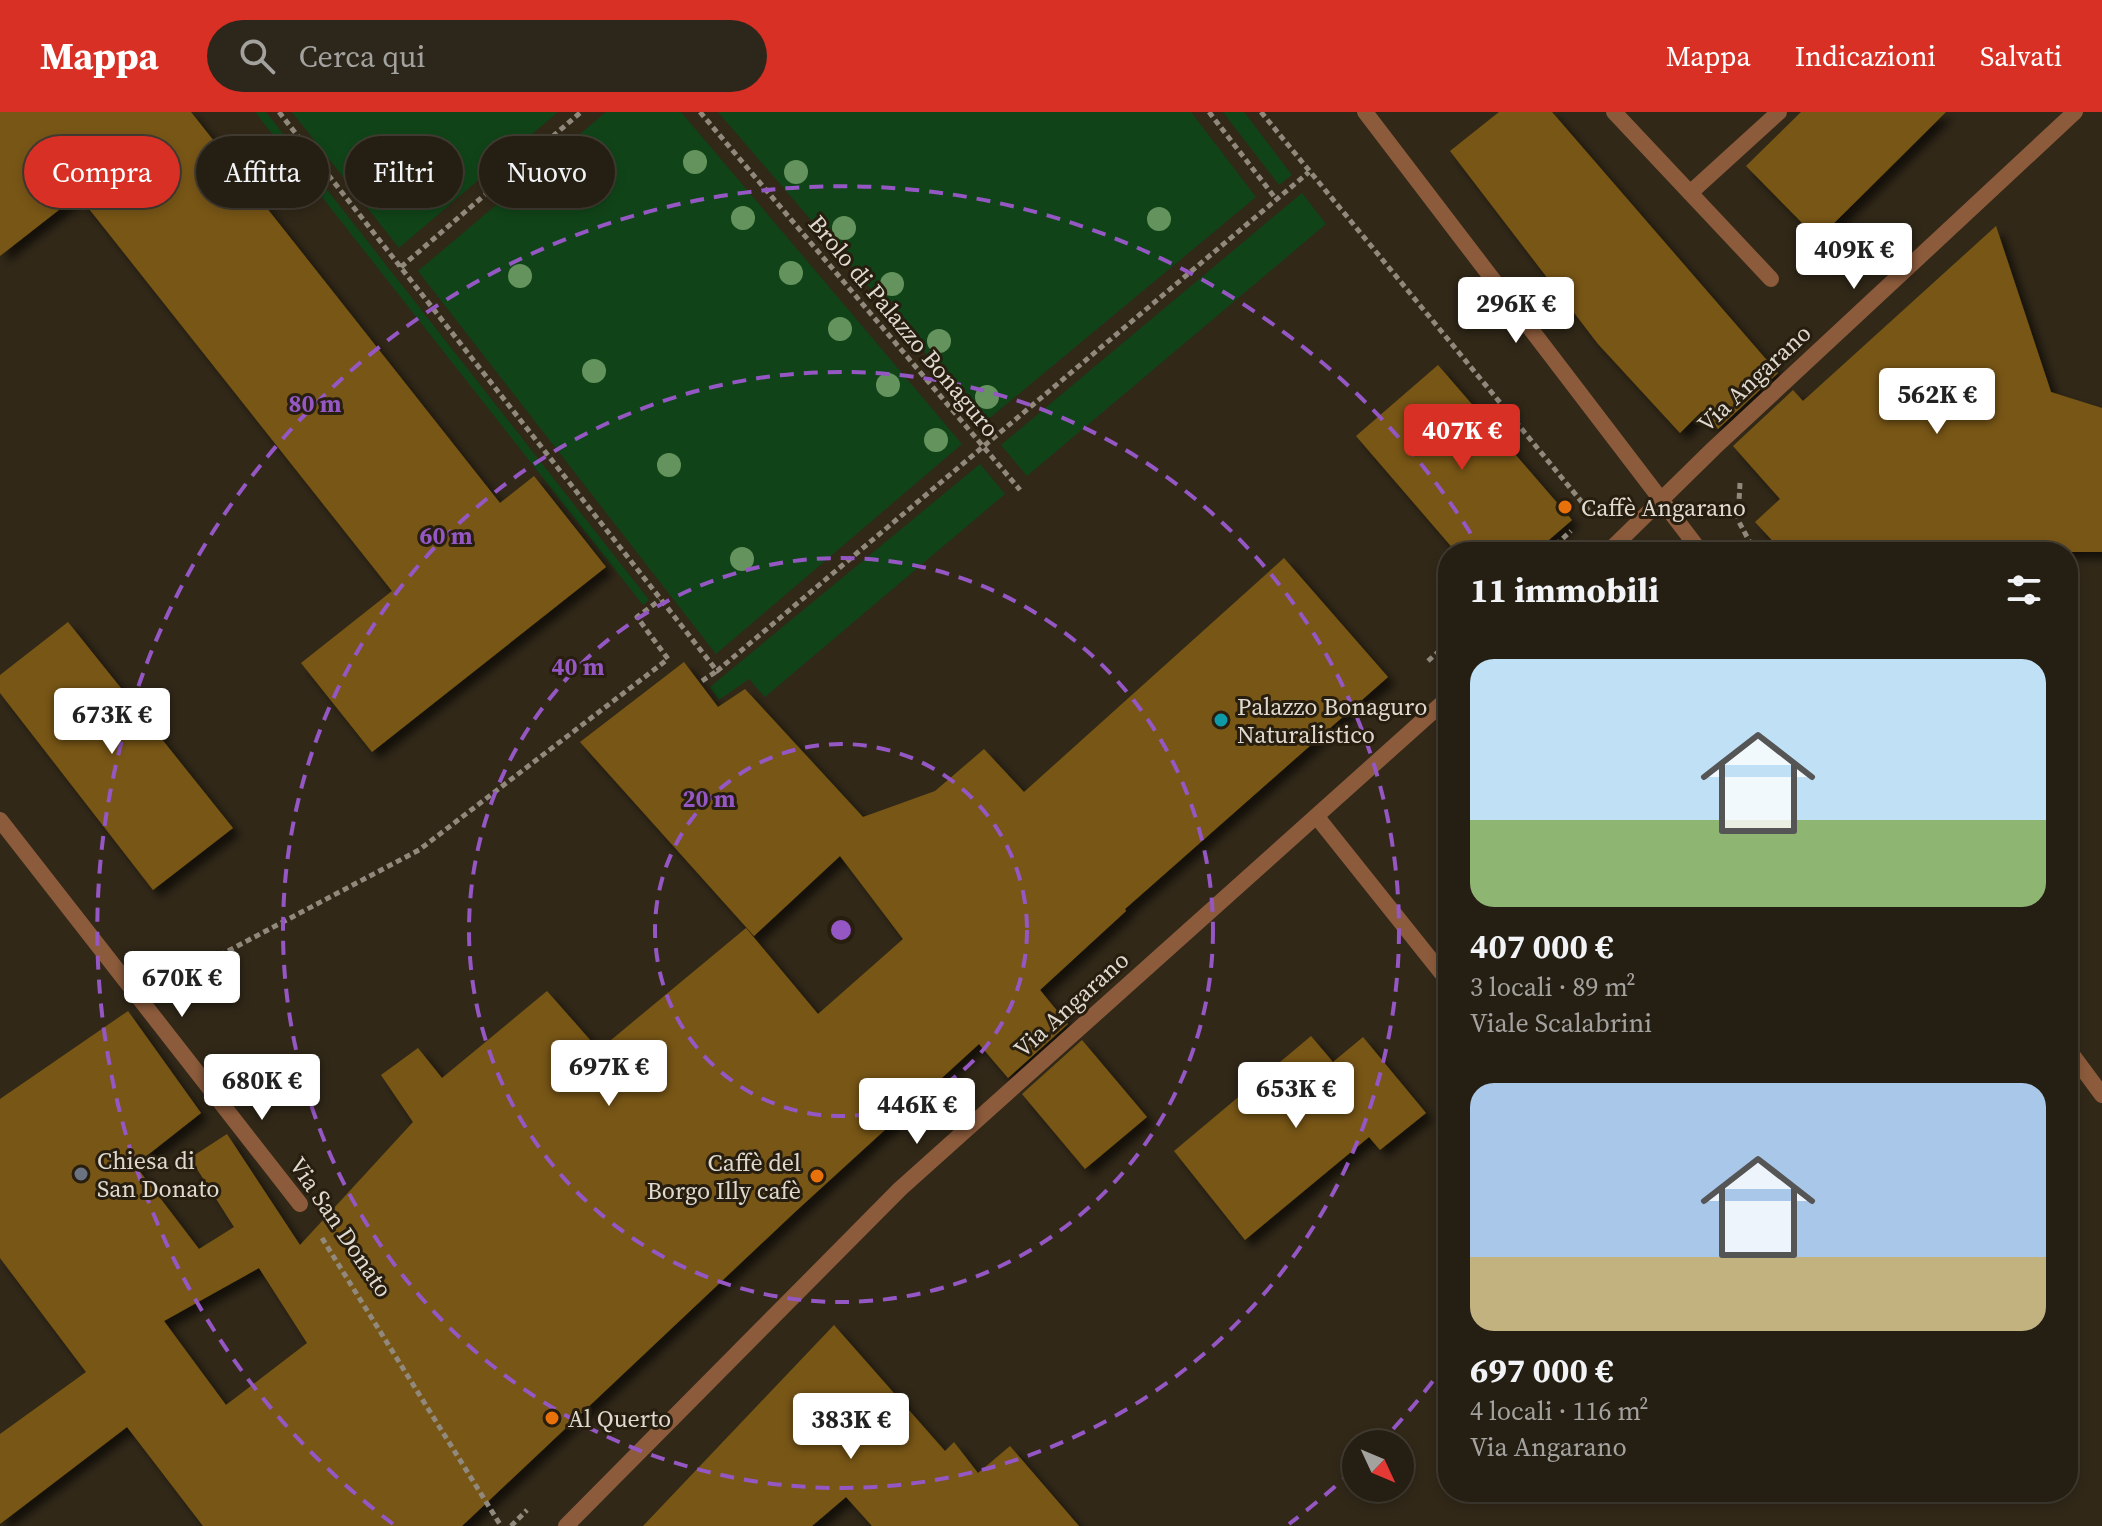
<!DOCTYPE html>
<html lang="it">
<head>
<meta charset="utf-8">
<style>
  :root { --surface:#251e12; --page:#2d271b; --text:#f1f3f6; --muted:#a3a29f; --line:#423c32; --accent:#d93025 }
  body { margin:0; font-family:"Source Serif 4",serif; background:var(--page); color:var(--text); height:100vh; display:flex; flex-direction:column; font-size:30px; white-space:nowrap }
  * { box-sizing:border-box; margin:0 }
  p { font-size:26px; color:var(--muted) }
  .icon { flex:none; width:44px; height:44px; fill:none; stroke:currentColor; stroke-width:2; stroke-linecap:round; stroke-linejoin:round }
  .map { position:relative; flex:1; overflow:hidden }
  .drawer { position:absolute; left:1438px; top:430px; width:640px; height:960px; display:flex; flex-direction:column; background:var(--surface); border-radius:32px; box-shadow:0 4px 12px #0003,0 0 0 2px var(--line) }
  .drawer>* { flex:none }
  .top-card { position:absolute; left:24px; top:24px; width:760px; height:72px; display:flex; gap:16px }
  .needle { width:52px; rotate:134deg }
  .tools { position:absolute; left:1342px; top:1318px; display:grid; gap:16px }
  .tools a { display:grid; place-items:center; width:72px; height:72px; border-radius:50%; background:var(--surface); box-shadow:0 4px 12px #0003,0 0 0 2px var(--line); font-size:40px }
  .price { position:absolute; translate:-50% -68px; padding:0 18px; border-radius:8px; background:#fff; color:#222; font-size:26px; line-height:52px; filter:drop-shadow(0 2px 4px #0008) }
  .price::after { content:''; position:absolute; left:50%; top:48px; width:24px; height:18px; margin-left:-12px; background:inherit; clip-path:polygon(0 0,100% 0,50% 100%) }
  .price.selected { background:var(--accent); color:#fff }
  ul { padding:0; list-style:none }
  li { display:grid; align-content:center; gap:16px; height:424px; padding:0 32px }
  li span { display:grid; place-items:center; height:248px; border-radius:24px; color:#555 }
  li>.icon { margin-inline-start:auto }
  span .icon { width:144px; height:144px; fill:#fffc; stroke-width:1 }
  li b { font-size:34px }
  h2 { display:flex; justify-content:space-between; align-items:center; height:96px; padding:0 32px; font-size:34px }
  .pill { padding:0 28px; border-radius:36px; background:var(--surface); box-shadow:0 4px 12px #0003,0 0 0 2px var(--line); font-size:28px; line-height:72px }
  .pill.selected { background:var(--accent); color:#fff }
  header { display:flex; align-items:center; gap:48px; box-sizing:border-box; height:112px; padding:0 40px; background:var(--accent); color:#fff }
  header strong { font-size:38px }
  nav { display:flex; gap:44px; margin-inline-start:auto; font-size:28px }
  .search { width:560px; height:72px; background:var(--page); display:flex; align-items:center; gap:20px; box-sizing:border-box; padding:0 28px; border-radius:44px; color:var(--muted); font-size:30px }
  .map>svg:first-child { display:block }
  .green { fill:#104418 }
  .building { fill:#785713; fill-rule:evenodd; filter:url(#shadow) }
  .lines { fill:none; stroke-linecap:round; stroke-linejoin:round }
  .path { stroke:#90897c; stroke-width:5; stroke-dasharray:6 4; stroke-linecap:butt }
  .service { stroke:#8c5b3c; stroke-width:16 }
  .minor { stroke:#8c5b3c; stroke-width:16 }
  .tertiary { stroke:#8c5b3c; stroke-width:16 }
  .tree { fill:#65935d }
  .ring { fill:none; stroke:#9457c3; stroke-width:4; stroke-dasharray:14 10 }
  .food-dot { fill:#e8710a; stroke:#271e0f; stroke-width:3 }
  .culture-dot { fill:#0f9aa8; stroke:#271e0f; stroke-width:3 }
  .worship-dot { fill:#6b7280; stroke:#271e0f; stroke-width:3 }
  .labels { text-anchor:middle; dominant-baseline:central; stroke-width:6; stroke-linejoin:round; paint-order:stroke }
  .street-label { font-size:24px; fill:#dfd9cf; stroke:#271e0f }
  .poi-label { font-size:24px; fill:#dfd9cf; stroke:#271e0f; text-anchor:start }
  .centre { fill:#9457c3; stroke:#271e0f; stroke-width:4 }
  .ring-label { font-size:24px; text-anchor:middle; font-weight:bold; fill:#9457c3; stroke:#271e0f; stroke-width:6; stroke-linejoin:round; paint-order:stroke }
</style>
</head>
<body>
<header>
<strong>Mappa</strong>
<div class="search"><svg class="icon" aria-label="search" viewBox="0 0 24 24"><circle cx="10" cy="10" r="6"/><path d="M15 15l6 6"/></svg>Cerca qui</div>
<nav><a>Mappa</a><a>Indicazioni</a><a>Salvati</a></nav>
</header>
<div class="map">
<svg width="2102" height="1414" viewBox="0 0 2102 1414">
  <defs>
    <filter id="shadow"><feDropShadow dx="7" dy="7" stdDeviation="4" flood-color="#0009"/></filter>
  </defs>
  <rect width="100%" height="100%" fill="#312818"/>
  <path class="green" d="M255,0H266L649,488L643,493Z
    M292,0H558L399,136Z
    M606,0H681L962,332L716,542L418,159Z
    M718,0H1191L1256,85L985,310Z
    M1223,0H1244L1292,63L1279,73Z
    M1302,81L1326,112L1027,364L1001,333Z
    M980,352L1005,382L765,585L749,567L719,588L710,575Z"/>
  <path class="building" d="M0,0H191L500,391L534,364L606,455L372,640L301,551L392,479L78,83L0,144Z
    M1499,0H1552L1778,261L1718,317L1702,299L1680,321L1598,232L1450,39Z
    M1801,0H1946L1818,127L1746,54Z
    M1996,114L2051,280L2102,296V440H1783L1755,410L1780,387L1733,334L1793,278L1803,289Z
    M1438,253L1572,408L1535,440H1456L1356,324Z
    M1284,446L1388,565L1125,797L1126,799L1040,878L1068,912L1008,966L979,932L795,1100L462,1414H203L127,1315L0,1412V1322L86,1260L0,1146V987L128,899L201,1001L135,1053L199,1137L234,1115L190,1046L227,1022L300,1133L413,1010L381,963L418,936L442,966L547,879L599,938L746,816L818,902L903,827L840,744L754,824L580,630L684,550L718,595L745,577L863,705L935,679L984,637L1024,680ZM259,1156L307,1231L226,1293L164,1209Z
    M68,510L233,716L153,778L0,581V563Z
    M1311,924L1333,950L1363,925L1426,1001L1380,1038L1369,1025L1245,1128L1174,1039Z
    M1082,928L1147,1005L1085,1057L1022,982Z
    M834,1213L945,1339L954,1330L978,1361L1010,1334L1079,1414H872L846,1385L812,1414H643Z"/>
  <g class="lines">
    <path class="path" d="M279,0L717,559L1309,60
      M700,0L1020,378
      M1209,0L1276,87
      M1261,0L1590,400
      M401,155L581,0
      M1740,371L1738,408L1755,440
      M1548,440L1571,419
      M1428,549L1448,531
      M702,569L717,559
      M175,867L419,738L668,547L637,505L660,488
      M322,1126L501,1414
      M511,1414L527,1398"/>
    <path class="service" d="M1614,0L1771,167
      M1690,81L1779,0"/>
    <path class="minor" d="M1608,440L1714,336L2075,0
      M1317,705L1448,869
      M0,708L300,1092
      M566,1414L900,1077L1448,586"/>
    <path class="tertiary" d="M1365,0L1701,440
      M2068,937L2102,983"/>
  </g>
  <g class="tree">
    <circle cx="421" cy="50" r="12"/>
    <circle cx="695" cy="50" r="12"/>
    <circle cx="796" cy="60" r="12"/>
    <circle cx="743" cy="106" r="12"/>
    <circle cx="1159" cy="107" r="12"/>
    <circle cx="844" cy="116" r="12"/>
    <circle cx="791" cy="161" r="12"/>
    <circle cx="520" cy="164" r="12"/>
    <circle cx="892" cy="172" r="12"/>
    <circle cx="840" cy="217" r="12"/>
    <circle cx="939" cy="229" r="12"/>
    <circle cx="594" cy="259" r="12"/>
    <circle cx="888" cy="273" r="12"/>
    <circle cx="987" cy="285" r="12"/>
    <circle cx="936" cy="328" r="12"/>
    <circle cx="669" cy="353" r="12"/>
    <circle cx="742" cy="447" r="12"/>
  </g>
  <g class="ring">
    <circle cx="841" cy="818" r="186"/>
    <circle cx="841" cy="818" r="372"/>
    <circle cx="841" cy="818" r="558"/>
    <path d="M1447 1250A744 744 0 0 1 1381 1330M1353 1358A744 744 0 0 1 1289 1412M393 1412A744 744 0 1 1 1479 435"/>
  </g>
  <g class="food-dot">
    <circle cx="1565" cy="395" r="8"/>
    <circle cx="817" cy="1064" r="8"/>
    <circle cx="552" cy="1306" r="8"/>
  </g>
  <circle class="culture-dot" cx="1221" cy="608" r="8"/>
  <circle class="worship-dot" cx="81" cy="1062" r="8"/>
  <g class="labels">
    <g class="street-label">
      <text transform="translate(904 214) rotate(50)">Brolo di Palazzo Bonaguro</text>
      <text transform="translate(1754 266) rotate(-43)">Via Angarano</text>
      <text transform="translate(1071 892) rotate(-42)">Via Angarano</text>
      <text transform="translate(341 1115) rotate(56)">Via San Donato</text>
    </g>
    <g class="poi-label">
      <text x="1581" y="395">Caffè Angarano</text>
      <text x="1237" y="594">Palazzo Bonaguro<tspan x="1237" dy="28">Naturalistico</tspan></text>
      <text x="97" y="1048">Chiesa di<tspan x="97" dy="28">San Donato</tspan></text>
      <text x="801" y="1050" text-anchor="end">Caffè del<tspan x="801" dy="28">Borgo Illy cafè</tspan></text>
      <text x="568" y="1306">Al Querto</text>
    </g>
  </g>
  <circle cx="841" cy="818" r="12" class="centre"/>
  <g class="ring-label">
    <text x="315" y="300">80 m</text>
    <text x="446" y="432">60 m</text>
    <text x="578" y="563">40 m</text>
    <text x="709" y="695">20 m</text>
  </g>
</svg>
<div class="tools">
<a><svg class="needle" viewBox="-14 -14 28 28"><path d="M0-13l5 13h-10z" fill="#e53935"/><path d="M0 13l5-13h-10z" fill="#a3a29f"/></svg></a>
</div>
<b class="price" style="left:1854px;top:179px">409K €</b>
<b class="price" style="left:1516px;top:233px">296K €</b>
<b class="price" style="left:1937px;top:324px">562K €</b>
<b class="price selected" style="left:1462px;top:360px">407K €</b>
<b class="price" style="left:112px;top:644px">673K €</b>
<b class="price" style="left:182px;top:907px">670K €</b>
<b class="price" style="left:609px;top:996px">697K €</b>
<b class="price" style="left:262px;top:1010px">680K €</b>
<b class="price" style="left:1296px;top:1018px">653K €</b>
<b class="price" style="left:917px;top:1034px">446K €</b>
<b class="price" style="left:851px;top:1349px">383K €</b>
<div class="top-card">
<a class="pill selected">Compra</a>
<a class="pill">Affitta</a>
<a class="pill">Filtri</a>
<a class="pill">Nuovo</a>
</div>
<section class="drawer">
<h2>11 immobili<svg class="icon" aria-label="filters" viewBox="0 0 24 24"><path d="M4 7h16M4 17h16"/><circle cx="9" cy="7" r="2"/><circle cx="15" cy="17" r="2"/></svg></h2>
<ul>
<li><span style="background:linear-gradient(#bfe0f5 65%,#8fb573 0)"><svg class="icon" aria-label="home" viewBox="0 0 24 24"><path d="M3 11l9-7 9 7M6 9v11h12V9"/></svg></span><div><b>407 000 €</b><p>3 locali · 89 m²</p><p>Viale Scalabrini</p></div></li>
<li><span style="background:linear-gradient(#a9c7e8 70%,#c2b280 0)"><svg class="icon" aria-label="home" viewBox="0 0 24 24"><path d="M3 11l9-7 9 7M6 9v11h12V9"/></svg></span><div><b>697 000 €</b><p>4 locali · 116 m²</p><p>Via Angarano</p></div></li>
</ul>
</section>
</div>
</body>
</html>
